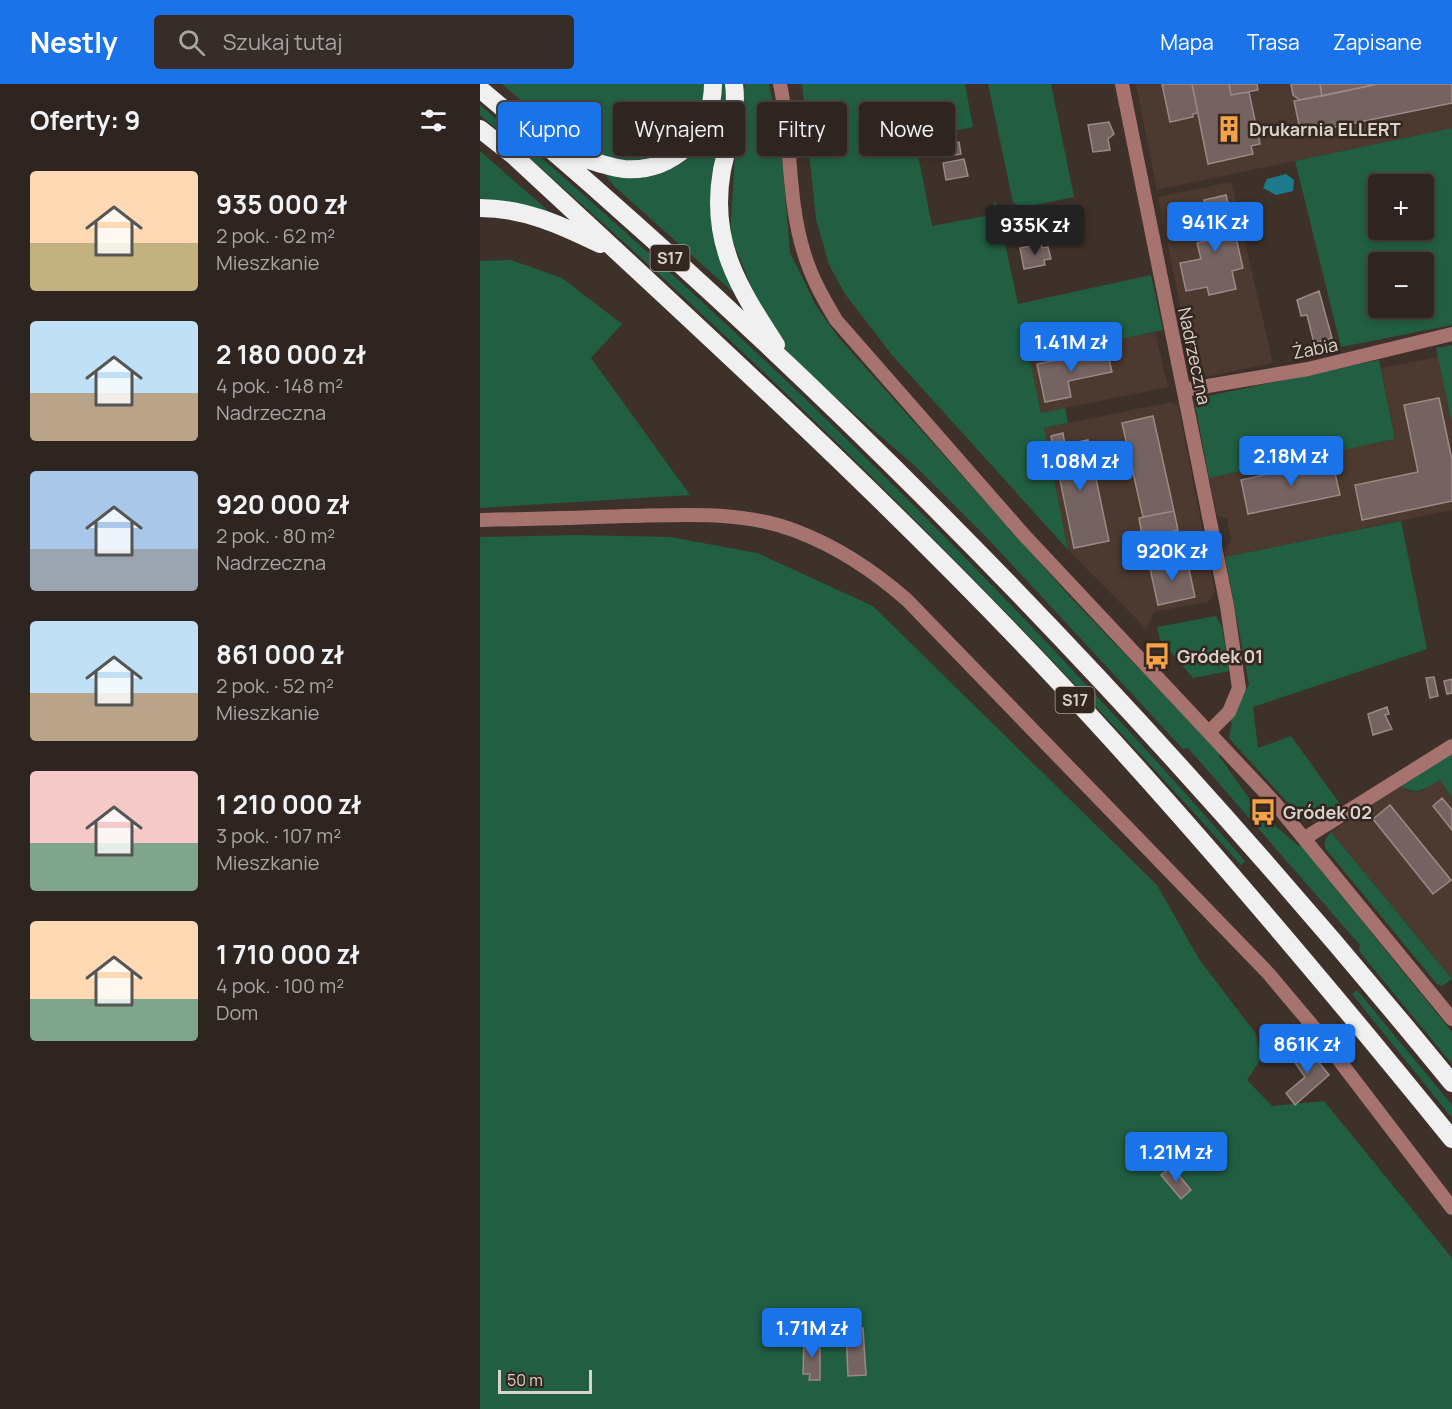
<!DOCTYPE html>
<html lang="pl">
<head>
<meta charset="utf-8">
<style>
  :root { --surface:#2e2520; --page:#362d29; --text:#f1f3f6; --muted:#a7a5a5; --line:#49423e; --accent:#1a73e8 }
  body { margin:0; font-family:Manrope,sans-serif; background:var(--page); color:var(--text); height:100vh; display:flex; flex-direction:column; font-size:22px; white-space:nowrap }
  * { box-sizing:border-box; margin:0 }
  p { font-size:20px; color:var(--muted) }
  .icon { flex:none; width:33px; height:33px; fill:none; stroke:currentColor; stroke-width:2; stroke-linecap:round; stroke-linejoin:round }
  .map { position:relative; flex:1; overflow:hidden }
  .details { display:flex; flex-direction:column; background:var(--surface); width:480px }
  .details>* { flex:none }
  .guide { position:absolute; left:18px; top:18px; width:570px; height:54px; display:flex; gap:12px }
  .controls { position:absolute; left:888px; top:90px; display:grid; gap:12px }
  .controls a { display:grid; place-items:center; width:66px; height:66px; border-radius:6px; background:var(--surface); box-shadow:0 3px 9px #0003,0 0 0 2px var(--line); font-size:30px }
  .scale { position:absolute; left:18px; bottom:15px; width:94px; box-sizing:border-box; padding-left:6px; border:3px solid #dad2cd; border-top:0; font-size:16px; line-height:21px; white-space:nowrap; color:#dad2cd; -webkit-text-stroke:4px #342720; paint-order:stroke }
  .price { position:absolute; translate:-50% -51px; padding:0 14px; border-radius:6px; background:var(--accent); color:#fff; font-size:20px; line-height:39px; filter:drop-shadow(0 2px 3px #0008) }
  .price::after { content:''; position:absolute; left:50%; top:36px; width:18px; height:14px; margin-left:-9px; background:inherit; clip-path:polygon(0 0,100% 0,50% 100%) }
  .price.on { background:#222; color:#fff }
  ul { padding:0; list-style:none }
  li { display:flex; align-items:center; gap:18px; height:150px; padding:0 30px }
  li span { display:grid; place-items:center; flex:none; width:168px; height:120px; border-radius:6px; color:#555 }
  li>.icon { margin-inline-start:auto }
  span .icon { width:72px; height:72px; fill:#fffc; stroke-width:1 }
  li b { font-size:26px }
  h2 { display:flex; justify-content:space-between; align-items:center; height:72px; padding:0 30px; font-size:26px }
  .tag { padding:0 21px; border-radius:6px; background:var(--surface); box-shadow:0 3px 9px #0003,0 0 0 2px var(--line); font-size:21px; line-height:54px }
  .tag.on { background:var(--accent); color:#fff }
  header { display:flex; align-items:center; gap:36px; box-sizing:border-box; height:84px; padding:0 30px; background:var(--accent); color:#fff }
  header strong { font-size:28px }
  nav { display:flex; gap:33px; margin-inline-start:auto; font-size:21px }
  .search { width:420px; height:54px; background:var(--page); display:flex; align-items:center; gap:15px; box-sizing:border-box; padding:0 21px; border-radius:6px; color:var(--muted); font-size:22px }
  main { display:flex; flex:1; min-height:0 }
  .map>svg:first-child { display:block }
  .built { fill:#4c392f }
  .green { fill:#215e42; fill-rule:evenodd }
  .water { fill:#1d7b8d }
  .building { fill:#746361; stroke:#9b8986; stroke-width:1.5 }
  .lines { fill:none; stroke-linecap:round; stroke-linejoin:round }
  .minor { stroke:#a7736f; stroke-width:14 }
  .highway { stroke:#f0f0f0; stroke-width:18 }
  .labels { text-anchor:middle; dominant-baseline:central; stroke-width:5; stroke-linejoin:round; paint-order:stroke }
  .shield { fill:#342720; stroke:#a89f99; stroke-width:1.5 }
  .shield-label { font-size:16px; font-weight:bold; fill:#dad2cd }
  .poi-label { font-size:18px; font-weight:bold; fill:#dad2cd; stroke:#342720; text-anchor:start }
  .street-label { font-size:18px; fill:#dad2cd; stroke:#342720 }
</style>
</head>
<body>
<header>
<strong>Nestly</strong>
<div class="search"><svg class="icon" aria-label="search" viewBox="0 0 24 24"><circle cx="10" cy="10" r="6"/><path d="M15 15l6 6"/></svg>Szukaj tutaj</div>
<nav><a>Mapa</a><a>Trasa</a><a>Zapisane</a></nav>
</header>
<main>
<section class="details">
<h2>Oferty: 9<svg class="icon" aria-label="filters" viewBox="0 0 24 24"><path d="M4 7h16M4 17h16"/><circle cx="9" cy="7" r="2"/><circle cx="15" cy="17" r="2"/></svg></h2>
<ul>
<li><span style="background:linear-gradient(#ffd9b3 60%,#c2b280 0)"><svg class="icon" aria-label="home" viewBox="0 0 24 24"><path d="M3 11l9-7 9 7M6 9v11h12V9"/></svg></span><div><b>935 000 zł</b><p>2 pok. · 62 m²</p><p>Mieszkanie</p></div></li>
<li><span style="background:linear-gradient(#bfe0f5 60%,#b9a48a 0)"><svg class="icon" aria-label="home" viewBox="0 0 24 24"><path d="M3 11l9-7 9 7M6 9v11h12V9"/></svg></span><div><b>2 180 000 zł</b><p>4 pok. · 148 m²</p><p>Nadrzeczna</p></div></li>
<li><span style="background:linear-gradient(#a9c7e8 65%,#9aa5b1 0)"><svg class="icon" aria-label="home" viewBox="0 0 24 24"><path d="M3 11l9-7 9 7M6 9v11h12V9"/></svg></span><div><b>920 000 zł</b><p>2 pok. · 80 m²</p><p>Nadrzeczna</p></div></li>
<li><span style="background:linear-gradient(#bfe0f5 60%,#b9a48a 0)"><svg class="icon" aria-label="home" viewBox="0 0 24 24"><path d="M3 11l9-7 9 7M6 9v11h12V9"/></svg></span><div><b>861 000 zł</b><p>2 pok. · 52 m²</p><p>Mieszkanie</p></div></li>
<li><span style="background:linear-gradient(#f6c9c9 60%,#7fa58c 0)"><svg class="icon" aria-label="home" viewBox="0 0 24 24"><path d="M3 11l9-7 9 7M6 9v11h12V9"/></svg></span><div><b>1 210 000 zł</b><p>3 pok. · 107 m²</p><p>Mieszkanie</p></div></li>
<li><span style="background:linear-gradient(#ffd9b3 65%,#7fa58c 0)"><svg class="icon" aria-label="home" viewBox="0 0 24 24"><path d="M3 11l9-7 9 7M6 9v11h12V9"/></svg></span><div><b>1 710 000 zł</b><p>4 pok. · 100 m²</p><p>Dom</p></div></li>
</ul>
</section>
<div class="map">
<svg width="972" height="1325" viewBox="0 0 972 1325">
  <rect width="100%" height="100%" fill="#3e312a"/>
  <path class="built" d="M656,0H972V44L677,106Z
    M751,98L793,279L716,295L708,247L705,245L678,113Z
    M675,248L688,303L561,329L550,275Z
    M958,273L972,340V426L745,473L744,465L751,457L747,434L737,432L729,394L915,355L901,284Z
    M691,318L698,322L735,508L728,518L674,528L666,545L588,466L564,344Z
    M960,696L972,714V895L851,748L919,701L930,708L942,707Z"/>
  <path class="green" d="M22,0H225C223,20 218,39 205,55C183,80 137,81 110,67C79,50 49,23 22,0Z
    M239,0H246L247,14L234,152L236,165L254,209L134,102L124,90C194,100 235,73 239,0Z
    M265,0H289L301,60L310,168L336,222L359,254L594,517L740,669L739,672L778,727L819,762L824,761L839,784L972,948V980L879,867L880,861L708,664L703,665L509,456L435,382L319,282L288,243L250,151L255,72Z
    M322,0H485L493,43L435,55L452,142L505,132L516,117L538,220L671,191L683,246L550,275L561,329L585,324L588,339L564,344L588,466L412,271L365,210L349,181L336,135Z
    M508,0H571L594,113L541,124L533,118Z
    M0,21C273,253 530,507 765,777L761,781C523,515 270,264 0,31Z
    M972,44V241L861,263L815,77ZM898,100H944V146H898ZM898,178H944V224H898Z
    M0,67L73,131L0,116Z
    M31,176L82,194L142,240L111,274L210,411L0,424V177Z
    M972,261V340L956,264Z
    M899,276L915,355L729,394L714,315Z
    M921,437L947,565L773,623L778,664L811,652L863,724L851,726L834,737H824L749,654L752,639L750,638L769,600L745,473Z
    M96,451L190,453L277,469L393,522L677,801L719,875L776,950L781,975L767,996L792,1022L844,1017L972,1174V1325H0V453Z
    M736,532L742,543L749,587L713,594L680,556L677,543Z
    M972,668V714L960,696C944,706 935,712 919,701Z
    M851,748L972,895L962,902L957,900L845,764V755Z
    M877,906L972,1021V1034L872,910Z"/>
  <path class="water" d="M806,90L814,96L813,107L796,111L783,104L787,95Z"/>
  <path class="building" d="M682,0H712L718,29L713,30V33L690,38Z
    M712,0H749L751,11L769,8L780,60L771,62L773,70L728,80Z
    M749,0H777L778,6L751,11Z
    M811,0H840L842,12L820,16L813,11Z
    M840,0H898L842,12Z
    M898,0H972V19L821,50L814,17Z
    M629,38L634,50L628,55L630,66L613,68L608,41Z
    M479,58L481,70L465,73L462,61Z
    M484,75L488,92L466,96L463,79Z
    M746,111L763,184L752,187L756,205L729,211L727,203L706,207L700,179L721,175L717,159L733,155L724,116Z
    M561,160L562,164L568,163L571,175L564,176L565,181L544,185L540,164Z
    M839,207L852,254L834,259L827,231L821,232L817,216Z
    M627,266L632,288L588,297L591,313L565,318L557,280Z
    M959,314L972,376V417L882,436L875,401L938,388L924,321Z
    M673,332L694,427L663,433L642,339Z
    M583,349L585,361L608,356L629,457L594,464L571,352Z
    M852,376L860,411L768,430L761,396Z
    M694,427L698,446L663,456L659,434Z
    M707,476L715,513L678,521L670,484Z
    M954,593L958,612L950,614L946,594Z
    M972,595V609L967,610L964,597Z
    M907,623L909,630L905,631L912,645L893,651L888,630Z
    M962,714L972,726V746L953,722Z
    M910,721L971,796L953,810L893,735Z
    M825,961L849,991L815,1021L806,1009L825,993L811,973Z
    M692,1083L711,1106L701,1115L681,1091Z
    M383,1244L386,1291L368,1292L366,1245Z
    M324,1254H336V1260H340V1296H329L330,1290H323Z"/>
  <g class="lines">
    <path class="minor" d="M300,0C312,56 307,115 324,169C331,193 343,214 356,236L544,451L794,718L972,935
      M642,0L747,522L759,604L749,628L729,648
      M704,306L828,285L972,250
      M0,436C48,435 97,434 145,432C202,431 262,426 316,447C358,463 394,487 427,516L788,889L836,946L972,1124
      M825,754L972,662"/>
    <path class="highway" d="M254,0C258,29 248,59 242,86C229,158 259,204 296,261
      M0,5C355,304 679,640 972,999
      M0,45L34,72C231,255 431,436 612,634C737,770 856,912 972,1055
      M72,64C96,70 119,82 144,85C194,89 233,49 233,0
      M0,124C44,124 81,141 120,160"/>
  </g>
  <defs>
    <symbol id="building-bare" viewBox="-9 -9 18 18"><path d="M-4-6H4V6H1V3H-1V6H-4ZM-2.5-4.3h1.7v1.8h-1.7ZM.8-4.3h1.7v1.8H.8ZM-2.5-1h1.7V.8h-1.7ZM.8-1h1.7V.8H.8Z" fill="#f6a247" stroke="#342720" stroke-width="2.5" paint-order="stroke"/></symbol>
    <symbol id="bus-bare" viewBox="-9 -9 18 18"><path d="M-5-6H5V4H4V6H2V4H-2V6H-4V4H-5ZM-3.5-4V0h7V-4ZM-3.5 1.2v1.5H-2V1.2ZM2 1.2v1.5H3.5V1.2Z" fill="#f6a247" stroke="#342720" stroke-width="2.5" paint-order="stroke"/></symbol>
  </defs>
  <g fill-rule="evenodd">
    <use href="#building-bare" x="730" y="26" width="38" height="38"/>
    <use href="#bus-bare" x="658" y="553" width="38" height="38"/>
    <use href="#bus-bare" x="764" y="709" width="38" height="38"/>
  </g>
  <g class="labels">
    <g class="shield">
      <rect x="170.5" y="161" width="39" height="26" rx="4.5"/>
      <rect x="575.5" y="603" width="39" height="26" rx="4.5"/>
    </g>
    <g class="shield-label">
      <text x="190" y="174">S17</text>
      <text x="595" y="616">S17</text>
    </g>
    <g class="poi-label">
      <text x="769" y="45">Drukarnia ELLERT</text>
      <text x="697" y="572">Gródek 01</text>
      <text x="803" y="728">Gródek 02</text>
    </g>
    <g class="street-label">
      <text transform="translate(835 264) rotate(-11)">Żabia</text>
      <text transform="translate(715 272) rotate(78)">Nadrzeczna</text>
    </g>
  </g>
</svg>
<div class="controls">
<a>+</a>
<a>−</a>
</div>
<div class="scale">50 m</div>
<b class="price" style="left:735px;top:169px">941K zł</b>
<b class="price on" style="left:555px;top:172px">935K zł</b>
<b class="price" style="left:591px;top:289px">1.41M zł</b>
<b class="price" style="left:811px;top:403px">2.18M zł</b>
<b class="price" style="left:600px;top:408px">1.08M zł</b>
<b class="price" style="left:692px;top:498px">920K zł</b>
<b class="price" style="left:827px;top:991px">861K zł</b>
<b class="price" style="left:696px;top:1099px">1.21M zł</b>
<b class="price" style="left:332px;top:1275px">1.71M zł</b>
<div class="guide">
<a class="tag on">Kupno</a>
<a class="tag">Wynajem</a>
<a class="tag">Filtry</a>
<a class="tag">Nowe</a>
</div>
</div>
</main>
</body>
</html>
